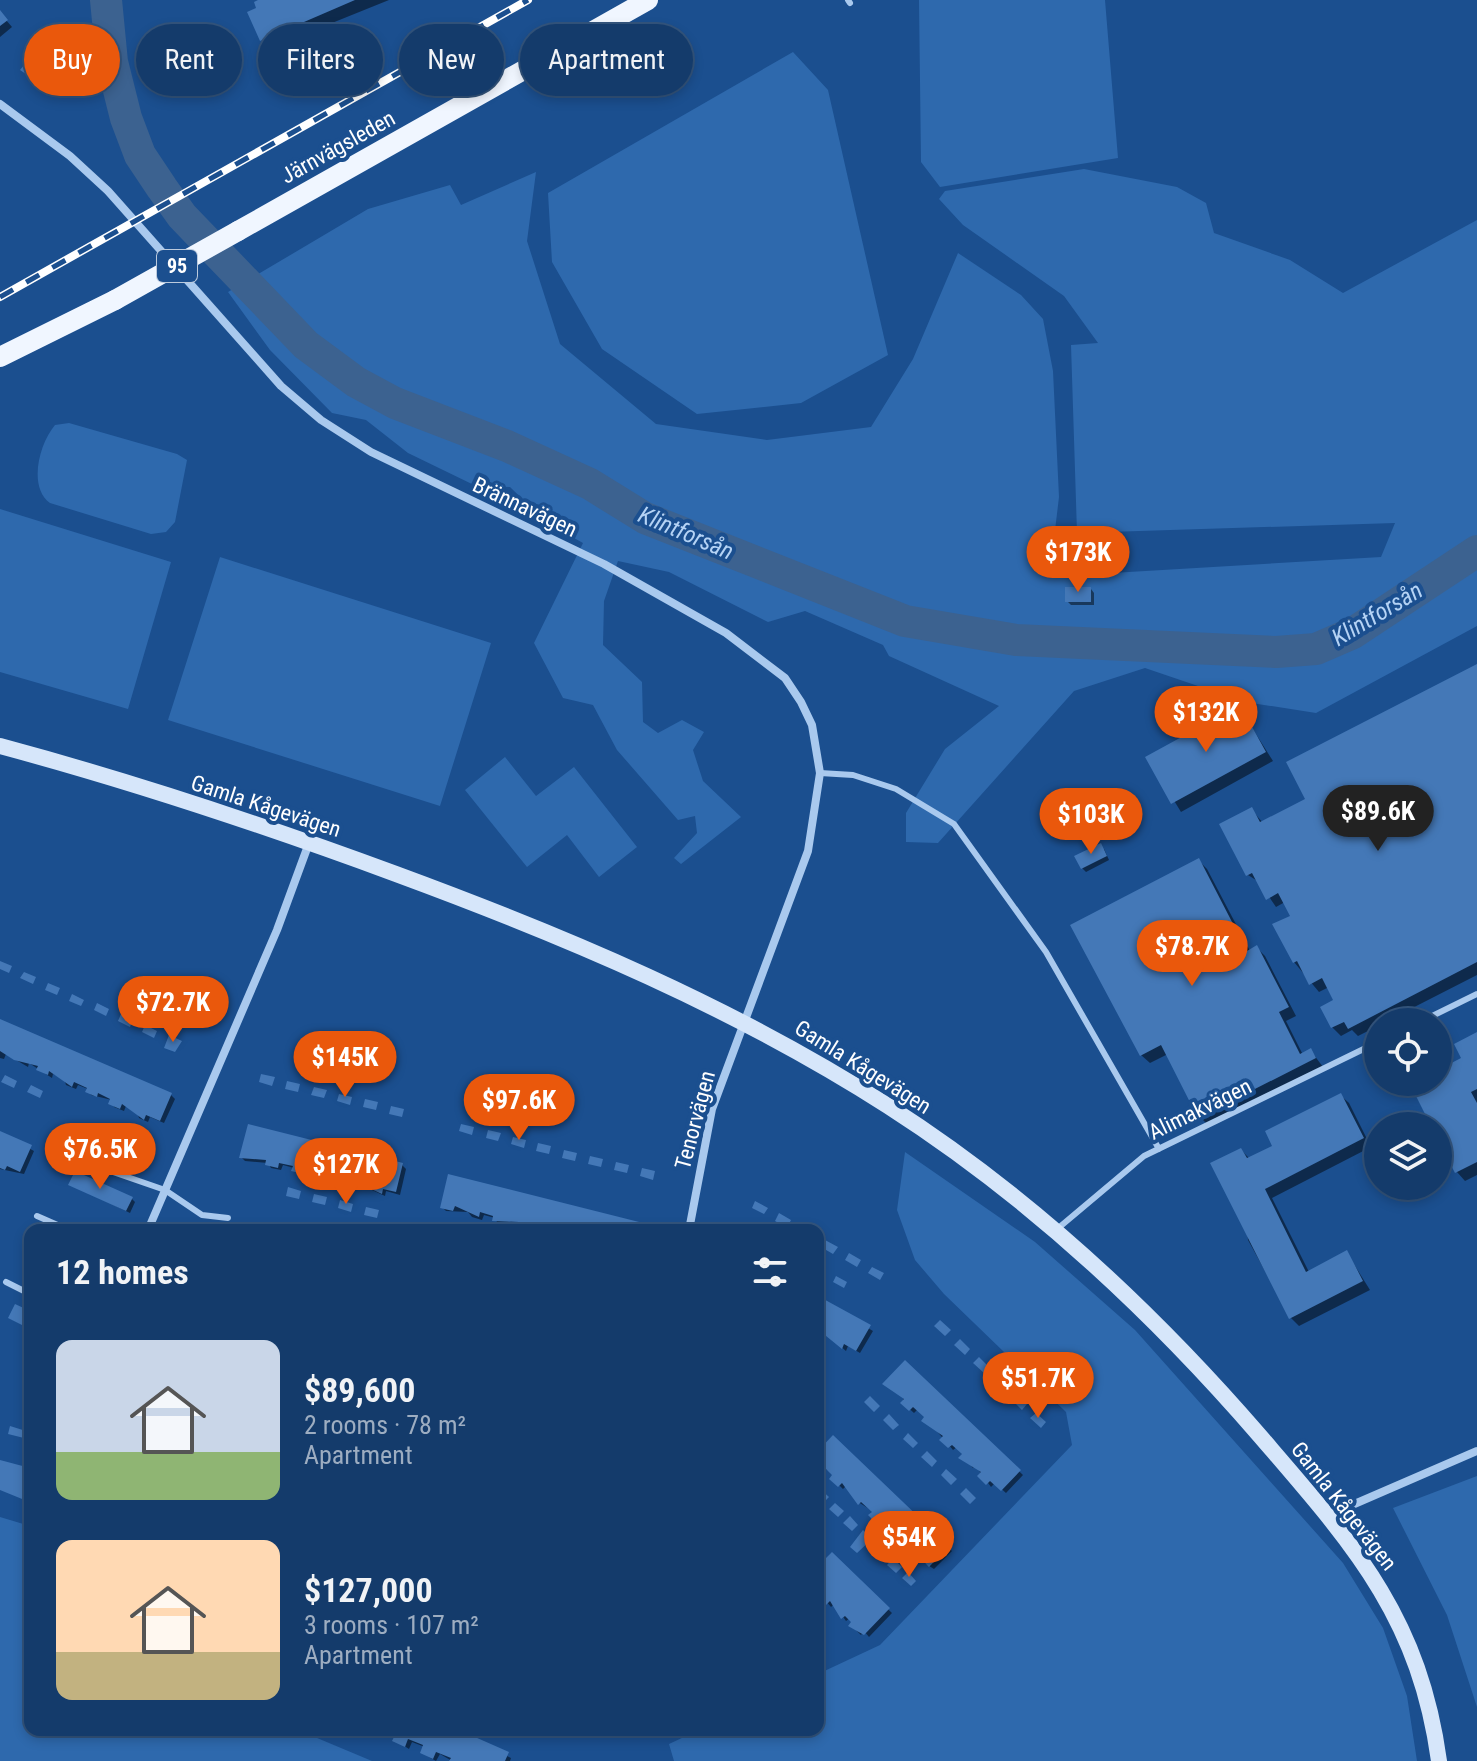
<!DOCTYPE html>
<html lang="en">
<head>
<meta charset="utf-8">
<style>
  :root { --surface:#143b6b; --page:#214673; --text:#f1f3f6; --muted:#9dadc1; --line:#33557e; --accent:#ea580c }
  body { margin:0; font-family:"Roboto Condensed",sans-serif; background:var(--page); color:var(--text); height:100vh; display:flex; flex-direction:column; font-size:30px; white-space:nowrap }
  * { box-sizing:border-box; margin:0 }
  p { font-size:26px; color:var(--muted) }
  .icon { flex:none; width:44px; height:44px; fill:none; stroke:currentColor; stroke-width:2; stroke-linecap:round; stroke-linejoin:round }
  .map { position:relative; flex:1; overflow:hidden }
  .drawer { position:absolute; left:24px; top:1224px; width:800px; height:512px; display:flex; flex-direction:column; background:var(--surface); border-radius:16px; box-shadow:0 4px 12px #0003,0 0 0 2px var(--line) }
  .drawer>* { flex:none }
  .banner { position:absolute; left:24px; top:24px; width:800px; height:72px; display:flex; gap:16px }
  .controls { position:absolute; left:1364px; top:1008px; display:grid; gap:16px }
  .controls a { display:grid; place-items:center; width:88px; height:88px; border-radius:50%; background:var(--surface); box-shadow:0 4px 12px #0003,0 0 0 2px var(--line); font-size:40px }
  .price { position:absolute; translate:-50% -68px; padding:0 18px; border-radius:28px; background:var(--accent); color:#fff; font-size:26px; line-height:52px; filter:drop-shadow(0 2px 4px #0008) }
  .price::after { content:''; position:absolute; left:50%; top:48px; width:24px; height:18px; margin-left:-12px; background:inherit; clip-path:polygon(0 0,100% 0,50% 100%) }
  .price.active { background:#222; color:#fff }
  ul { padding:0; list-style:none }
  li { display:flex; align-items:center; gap:24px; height:200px; padding:0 32px }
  li span { display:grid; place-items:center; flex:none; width:224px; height:160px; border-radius:16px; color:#555 }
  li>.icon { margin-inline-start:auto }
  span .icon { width:96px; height:96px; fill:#fffc; stroke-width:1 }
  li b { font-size:34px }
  h2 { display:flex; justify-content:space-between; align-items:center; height:96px; padding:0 32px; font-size:34px }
  .tag { padding:0 28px; border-radius:36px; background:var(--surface); box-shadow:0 4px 12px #0003,0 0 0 2px var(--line); font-size:28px; line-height:72px }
  .tag.active { background:var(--accent); color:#fff }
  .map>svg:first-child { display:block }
  .green { fill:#2e69ad }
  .shadow { fill:#0007 }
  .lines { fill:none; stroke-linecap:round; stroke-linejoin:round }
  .river { stroke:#3c6290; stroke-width:32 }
  .building { fill:#4478b7 }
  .lane { stroke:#a9c9ee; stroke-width:6 }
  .street { stroke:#a9c9ee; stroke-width:8 }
  .secondary { stroke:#d6e6fa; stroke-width:16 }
  .primary { stroke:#f0f6ff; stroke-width:20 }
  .rail-casing { stroke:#fff; stroke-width:8 }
  .rail { stroke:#1b4f8f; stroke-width:5; stroke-dasharray:15; stroke-linecap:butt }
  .primary-bridge { stroke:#f0f6ff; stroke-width:20 }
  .labels { text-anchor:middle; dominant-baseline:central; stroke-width:8; stroke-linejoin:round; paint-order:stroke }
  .shield { fill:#1b4f8f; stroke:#bbcadd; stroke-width:2 }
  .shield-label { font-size:20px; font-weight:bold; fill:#fff }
  .street-label { font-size:22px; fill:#fff; stroke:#1b4f8f }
  .water-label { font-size:24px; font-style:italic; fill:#b5d3f5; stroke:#1b4f8f }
</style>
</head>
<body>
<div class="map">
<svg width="1477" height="1761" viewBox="0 0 1477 1761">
  <rect width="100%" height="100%" fill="#1b4f8f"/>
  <path class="green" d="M919,0H1105L1118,158L940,187L921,162Z
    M793,52L828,90L888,355L801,403L697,414L602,349L552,262L548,193Z
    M1084,169L1177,187L1206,203L1214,233L1290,260L1343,293L1477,220V626L1316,713L1245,702L1145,668L1074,691L938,843L906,842V813L945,749L999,706L889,656L883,645L805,611L768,622L669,572L618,561L604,601L603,645L642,682L643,722L658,733L682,720L704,732L693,750L703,781L741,817L681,864L674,858L697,833L695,816L678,820L617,750L593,705L563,698L534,643L583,543L547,523L510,487L476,486L408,453L366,420L332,413L270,350L228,292L368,209L450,185L461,205L536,172L527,241L560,344L656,424L767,440L871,427L913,359L958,253L1021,295L1043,319L1053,371L1059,497L1053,547L1095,574L1381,557L1395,523L1077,533L1071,345L1098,343L1064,296L963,225L939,199L945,191Z
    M69,423L177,454L187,460L175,522L166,532L151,534L50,503C28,487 39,444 55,425Z
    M0,509L171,562L128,709L0,672Z
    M220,557L491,643L440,806L168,720Z
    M505,757L536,796L574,767L637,847L599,877L567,835L527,867L465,790Z
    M905,1152L1035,1242L1135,1330L1343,1563L1383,1628L1407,1696L1417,1761H674L669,1744L699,1730H818V1674L880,1645L1072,1445L1066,1412L944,1294L915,1260L897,1210Z
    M1477,1476V1707L1447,1615L1393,1508Z
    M0,1517L30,1526V1730H298L372,1761H0Z"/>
  <path class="shadow" d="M263,0H389L270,48L261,39L258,9Z
    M0,13L12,27L0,37Z
    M66,63L70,67L53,91L26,73Z
    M1091,589L1094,593V605H1071L1067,601Z
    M1477,666V975L1385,1022H1378V1026L1358,1036L1352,1030L1341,1036L1332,1027L1336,1001L1329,987L1319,992L1294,962L1293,916L1285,902L1276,907L1259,882L1248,875L1251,809L1263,823L1308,799Z
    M1239,707L1273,761L1181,812L1148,758Z
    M1104,849L1109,860L1086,872L1082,868Z
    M1199,861L1207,869L1250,951L1257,948L1265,956L1296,1016L1286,1021L1303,1055L1311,1051L1323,1067L1208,1125L1200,1117L1168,1054L1150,1063L1141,1055Z
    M0,1021L171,1095L175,1099L164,1123L150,1117L148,1122L139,1118L137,1111L126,1106L124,1111L114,1107L112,1100L91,1095L88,1089L78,1085L76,1089L66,1085L64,1078L53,1074L52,1078L29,1063L28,1067L6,1054L4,1059L0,1058Z
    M1477,1034V1175L1465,1181L1457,1172L1438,1135V1126H1433L1413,1085L1438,1082V1072L1464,1059Z
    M1340,1095L1349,1103L1371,1147L1272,1198L1309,1272L1347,1253L1370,1290L1299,1326L1291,1318L1248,1240L1241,1150L1250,1159L1275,1147Z
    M0,1133L34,1151L24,1174L0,1169Z
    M241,1157L402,1165L406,1169L400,1195L386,1191L385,1196L361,1185L360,1190L349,1187L346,1181L334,1178L333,1183L309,1171L307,1177L297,1174L294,1168L283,1165L281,1170L271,1168L268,1163L245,1161Z
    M450,1177L654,1228L656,1230H528L509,1221L508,1227L498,1224L495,1218L484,1215L482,1220L472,1217L468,1212L446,1211L442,1207Z
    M71,1184L131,1198L135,1202L130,1213Z
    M818,1298L873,1331L860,1353L848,1346L846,1351L825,1333L822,1338L818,1337Z
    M905,1362L1023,1475L1006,1493L995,1483L991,1487L975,1465L973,1468L957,1447L953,1450L918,1409L914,1413L903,1403Z
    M833,1438L952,1551L934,1569L912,1555V1549L893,1537V1530L886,1522L882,1526L871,1515L874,1512L855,1500L847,1485L843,1489L832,1478L835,1475L818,1464V1454Z
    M818,1541L826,1550L821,1555L826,1561L832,1555L892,1613L869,1637L864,1631L861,1635L851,1625L854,1622L850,1618L846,1621L834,1604L831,1607L818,1592Z
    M371,1730H384L381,1735Z
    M386,1730H454L511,1758L510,1761H452L440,1754L436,1761L422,1753L425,1747L412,1742L409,1749L395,1740L397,1735Z"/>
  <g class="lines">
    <path class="river" d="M106,0L112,62L126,118L140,155L162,188L182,216L306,345L356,382L395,403L507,446L590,484L645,518L905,621L1016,640L1276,652L1316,649L1353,633L1477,551"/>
  </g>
  <path class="building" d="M258,0H355L260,41L247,12L256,8L254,2Z
    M0,10L8,20L0,26Z
    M43,42L67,62L48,89L20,70Z
    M1065,587H1091V602H1065Z
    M1477,664V962L1348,1029L1344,1022L1331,1028L1320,1007L1333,1000L1322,978L1309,985L1297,961L1293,963L1272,924L1290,916L1278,893L1266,900L1252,873L1246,876L1219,824L1252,807L1260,822L1305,799L1286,762Z
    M1240,705L1266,752L1171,804L1145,757Z
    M1101,843L1107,856L1081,869L1074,856Z
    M1199,858L1247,951L1257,945L1289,1007L1279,1012L1300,1054L1311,1048L1316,1058L1198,1118L1161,1045L1140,1056L1070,925Z
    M0,961L12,966L9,973L0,969Z
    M24,972L36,977L33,984L20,978Z
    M48,983L60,988L57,995L45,990Z
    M72,994L84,1000L81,1006L69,1001Z
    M97,1003L109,1009L106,1016L94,1010Z
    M121,1014L133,1019L130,1027L118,1021Z
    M0,1019L172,1093L160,1121L146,1115L144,1120L122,1104L120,1109L108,1104L110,1099L98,1093L97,1097L85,1092L87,1088L74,1082L72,1087L49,1071L48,1075L36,1070L38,1066L14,1060L0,1051Z
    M145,1025L157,1031L154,1038L142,1032Z
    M1477,1032V1089L1471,1092L1477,1103V1162L1455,1173L1438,1140V1126H1431L1410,1084L1438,1082V1070L1461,1058L1454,1044Z
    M169,1035L182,1041L175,1052L164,1048Z
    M261,1074L275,1077L272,1086L259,1082Z
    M5,1075L17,1081L14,1088L1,1082Z
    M287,1081L300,1084L298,1092L285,1089Z
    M31,1085L43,1091L40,1098L27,1092Z
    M314,1087L327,1090L324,1098L311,1095Z
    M1341,1093L1364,1138L1265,1189L1306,1272L1347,1250L1363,1281L1289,1319L1210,1163L1241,1148L1247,1158L1272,1146L1265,1131Z
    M339,1094L352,1097L350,1105L337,1101Z
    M365,1099L378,1102L376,1110L363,1107Z
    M391,1106L404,1109L402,1117L389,1114Z
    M248,1124L403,1163L396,1192L383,1189L382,1194L358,1183L356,1188L343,1184L344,1179L331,1176L330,1181L305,1169L304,1174L291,1171L293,1166L279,1163L278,1168L265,1165L266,1160L239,1158Z
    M461,1124L474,1127L472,1135L459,1131Z
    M488,1130L501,1133L498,1141L486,1138Z
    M0,1131L32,1145L20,1172L7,1166L5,1170L0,1168Z
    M513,1137L526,1140L524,1148L511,1144Z
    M538,1143L551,1146L549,1154L536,1151Z
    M564,1150L577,1153L575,1161L562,1158Z
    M590,1156L603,1159L601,1167L588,1164Z
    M616,1162L629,1165L627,1173L614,1170Z
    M642,1168L655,1171L653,1180L640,1176Z
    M75,1171L133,1197L126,1211L68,1185Z
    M448,1174L655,1226L654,1230H544L532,1226L528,1230L517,1227L519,1222L492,1221L493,1216L480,1212L479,1217L455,1206L453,1211L440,1208Z
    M288,1187L301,1191L299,1199L286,1196Z
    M314,1194L327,1197L325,1205L312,1202Z
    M340,1200L353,1204L351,1212L338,1208Z
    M755,1201L768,1208L764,1214L752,1208Z
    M366,1207L379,1210L377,1218L364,1215Z
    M779,1213L791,1220L787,1228L775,1221Z
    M193,1224L214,1229L213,1230H191Z
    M437,1224L455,1229V1230H435Z
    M825,1240L838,1247L833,1254L821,1247Z
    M849,1253L861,1260L857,1267L845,1260Z
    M872,1267L884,1273L880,1280L868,1273Z
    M836,1276L847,1282L844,1288L833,1282Z
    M818,1296L871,1325L856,1351L844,1344L842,1349L820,1331L818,1335Z
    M15,1304L30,1311V1329L8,1318Z
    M940,1320L951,1330L945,1336L934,1326Z
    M960,1339L970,1349L965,1355L954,1345Z
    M979,1357L989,1367L984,1373L973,1363Z
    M905,1360L1021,1470L1001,1491L990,1481L986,1485L977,1476L981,1472L958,1458L962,1454L952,1445L948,1448L939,1440L943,1436L921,1421L924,1417L913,1407L909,1411L900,1403L904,1399L882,1384Z
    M998,1376L1008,1386L1003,1391L992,1381Z
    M1017,1394L1027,1404L1022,1410L1011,1399Z
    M870,1396L880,1406L874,1412L864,1402Z
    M1036,1413L1046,1422L1041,1428L1030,1418Z
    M889,1414L899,1425L893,1430L883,1420Z
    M10,1426L26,1431L24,1438L8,1434Z
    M908,1433L918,1443L913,1448L903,1439Z
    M833,1435L949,1546L929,1567L919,1557L915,1561L900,1539L896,1543L887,1533L890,1530L881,1520L877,1524L868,1515L872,1512L861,1502L858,1505L842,1483L838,1487L829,1479L832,1475L822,1465L818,1470V1451Z
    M927,1451L937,1461L932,1467L921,1457Z
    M0,1460L30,1468V1498L27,1501L0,1490Z
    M946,1469L957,1479L951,1485L941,1475Z
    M818,1487L829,1497L823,1503L818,1498Z
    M966,1488L976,1498L970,1504L960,1494Z
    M835,1503L844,1511L838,1517L829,1509Z
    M850,1516L858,1525L852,1531L843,1523Z
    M863,1530L872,1539L857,1553L850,1547Z
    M818,1539L824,1545L819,1550L826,1558L832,1552L890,1608L864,1635L848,1626L851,1622L845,1616L841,1619L830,1601L826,1605L819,1598L822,1594L818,1590Z
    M878,1544L891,1556L887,1560L873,1550Z
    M893,1558L902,1567L896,1573L887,1565Z
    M908,1572L916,1581L911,1586L902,1578Z
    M388,1730H459L509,1752L505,1761H449L451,1758L436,1752L433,1759L420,1753L423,1745L408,1739L405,1747L392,1741L396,1733Z"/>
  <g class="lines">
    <path class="lane" d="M848,0L850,3
      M820,773L853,775L896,789L954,824L1046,952L1159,1149
      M1420,1022L1477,994
      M68,1150L113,1172L165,1190L202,1215L228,1218
      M37,1216L69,1230
      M1056,1230L1144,1156L1378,1042
      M6,1282L30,1294
      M818,1416L819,1417"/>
    <path class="street" d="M0,104L70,156L108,191L281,386L321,420L371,452L604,564L726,633L785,678L801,702L812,725L820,773L808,851L712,1109L689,1230
      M148,1230L277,930L309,843
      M1329,1515L1477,1451"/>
    <path class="secondary" d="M0,746C134,782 266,826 396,874C567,937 733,1007 888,1106C1027,1195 1152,1311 1260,1436C1352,1543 1419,1615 1439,1761"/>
    <path class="primary" d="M238,231L648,0
      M0,357L115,300"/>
    <defs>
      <path id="rail" d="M0,297L528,0"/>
    </defs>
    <use href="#rail" class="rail-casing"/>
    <use href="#rail" class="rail"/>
    <path class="primary-bridge" d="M115,300L238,231"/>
  </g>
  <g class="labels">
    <rect class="shield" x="157" y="250" width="40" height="32" rx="6"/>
    <g class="shield-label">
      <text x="177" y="266">95</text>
    </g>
    <g class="street-label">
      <text transform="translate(338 147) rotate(-29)">Järnvägsleden</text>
      <text transform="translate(525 507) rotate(25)">Brännavägen</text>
      <text transform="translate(266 806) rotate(18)">Gamla Kågevägen</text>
      <text transform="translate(863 1067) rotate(32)">Gamla Kågevägen</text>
      <text transform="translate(1200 1109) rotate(-26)">Alimakvägen</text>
      <text transform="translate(695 1120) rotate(-75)">Tenorvägen</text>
      <text transform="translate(1344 1506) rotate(52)">Gamla Kågevägen</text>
    </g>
    <g class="water-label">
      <text transform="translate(686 533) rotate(23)">Klintforsån</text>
      <text transform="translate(1377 614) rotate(-31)">Klintforsån</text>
    </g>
  </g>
</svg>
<div class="controls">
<a><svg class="icon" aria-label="locate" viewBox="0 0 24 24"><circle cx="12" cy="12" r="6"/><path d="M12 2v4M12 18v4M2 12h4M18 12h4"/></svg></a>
<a><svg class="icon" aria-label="layers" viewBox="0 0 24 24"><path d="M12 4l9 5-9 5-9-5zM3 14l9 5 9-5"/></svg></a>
</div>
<b class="price" style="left:1078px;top:594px">$173K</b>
<b class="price" style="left:1206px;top:754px">$132K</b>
<b class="price active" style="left:1378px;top:853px">$89.6K</b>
<b class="price" style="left:1091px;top:856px">$103K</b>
<b class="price" style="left:1192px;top:988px">$78.7K</b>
<b class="price" style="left:173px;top:1044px">$72.7K</b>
<b class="price" style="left:345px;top:1099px">$145K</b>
<b class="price" style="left:519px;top:1142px">$97.6K</b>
<b class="price" style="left:100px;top:1191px">$76.5K</b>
<b class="price" style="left:346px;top:1206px">$127K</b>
<b class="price" style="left:1038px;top:1420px">$51.7K</b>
<b class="price" style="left:909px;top:1579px">$54K</b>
<div class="banner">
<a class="tag active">Buy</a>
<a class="tag">Rent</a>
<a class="tag">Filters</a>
<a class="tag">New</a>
<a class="tag">Apartment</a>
</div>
<section class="drawer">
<h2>12 homes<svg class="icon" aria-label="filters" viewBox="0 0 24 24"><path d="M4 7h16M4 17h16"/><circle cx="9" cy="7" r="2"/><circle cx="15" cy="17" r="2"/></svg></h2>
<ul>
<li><span style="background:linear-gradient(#c9d6e8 70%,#8fb573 0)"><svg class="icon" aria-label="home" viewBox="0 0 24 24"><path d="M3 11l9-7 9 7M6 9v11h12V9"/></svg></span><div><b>$89,600</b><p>2 rooms · 78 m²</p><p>Apartment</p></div></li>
<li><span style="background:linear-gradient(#ffd9b3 70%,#c2b280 0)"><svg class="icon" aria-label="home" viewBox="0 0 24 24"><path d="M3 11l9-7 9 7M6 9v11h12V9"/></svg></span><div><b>$127,000</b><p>3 rooms · 107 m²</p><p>Apartment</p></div></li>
</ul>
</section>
</div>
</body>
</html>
